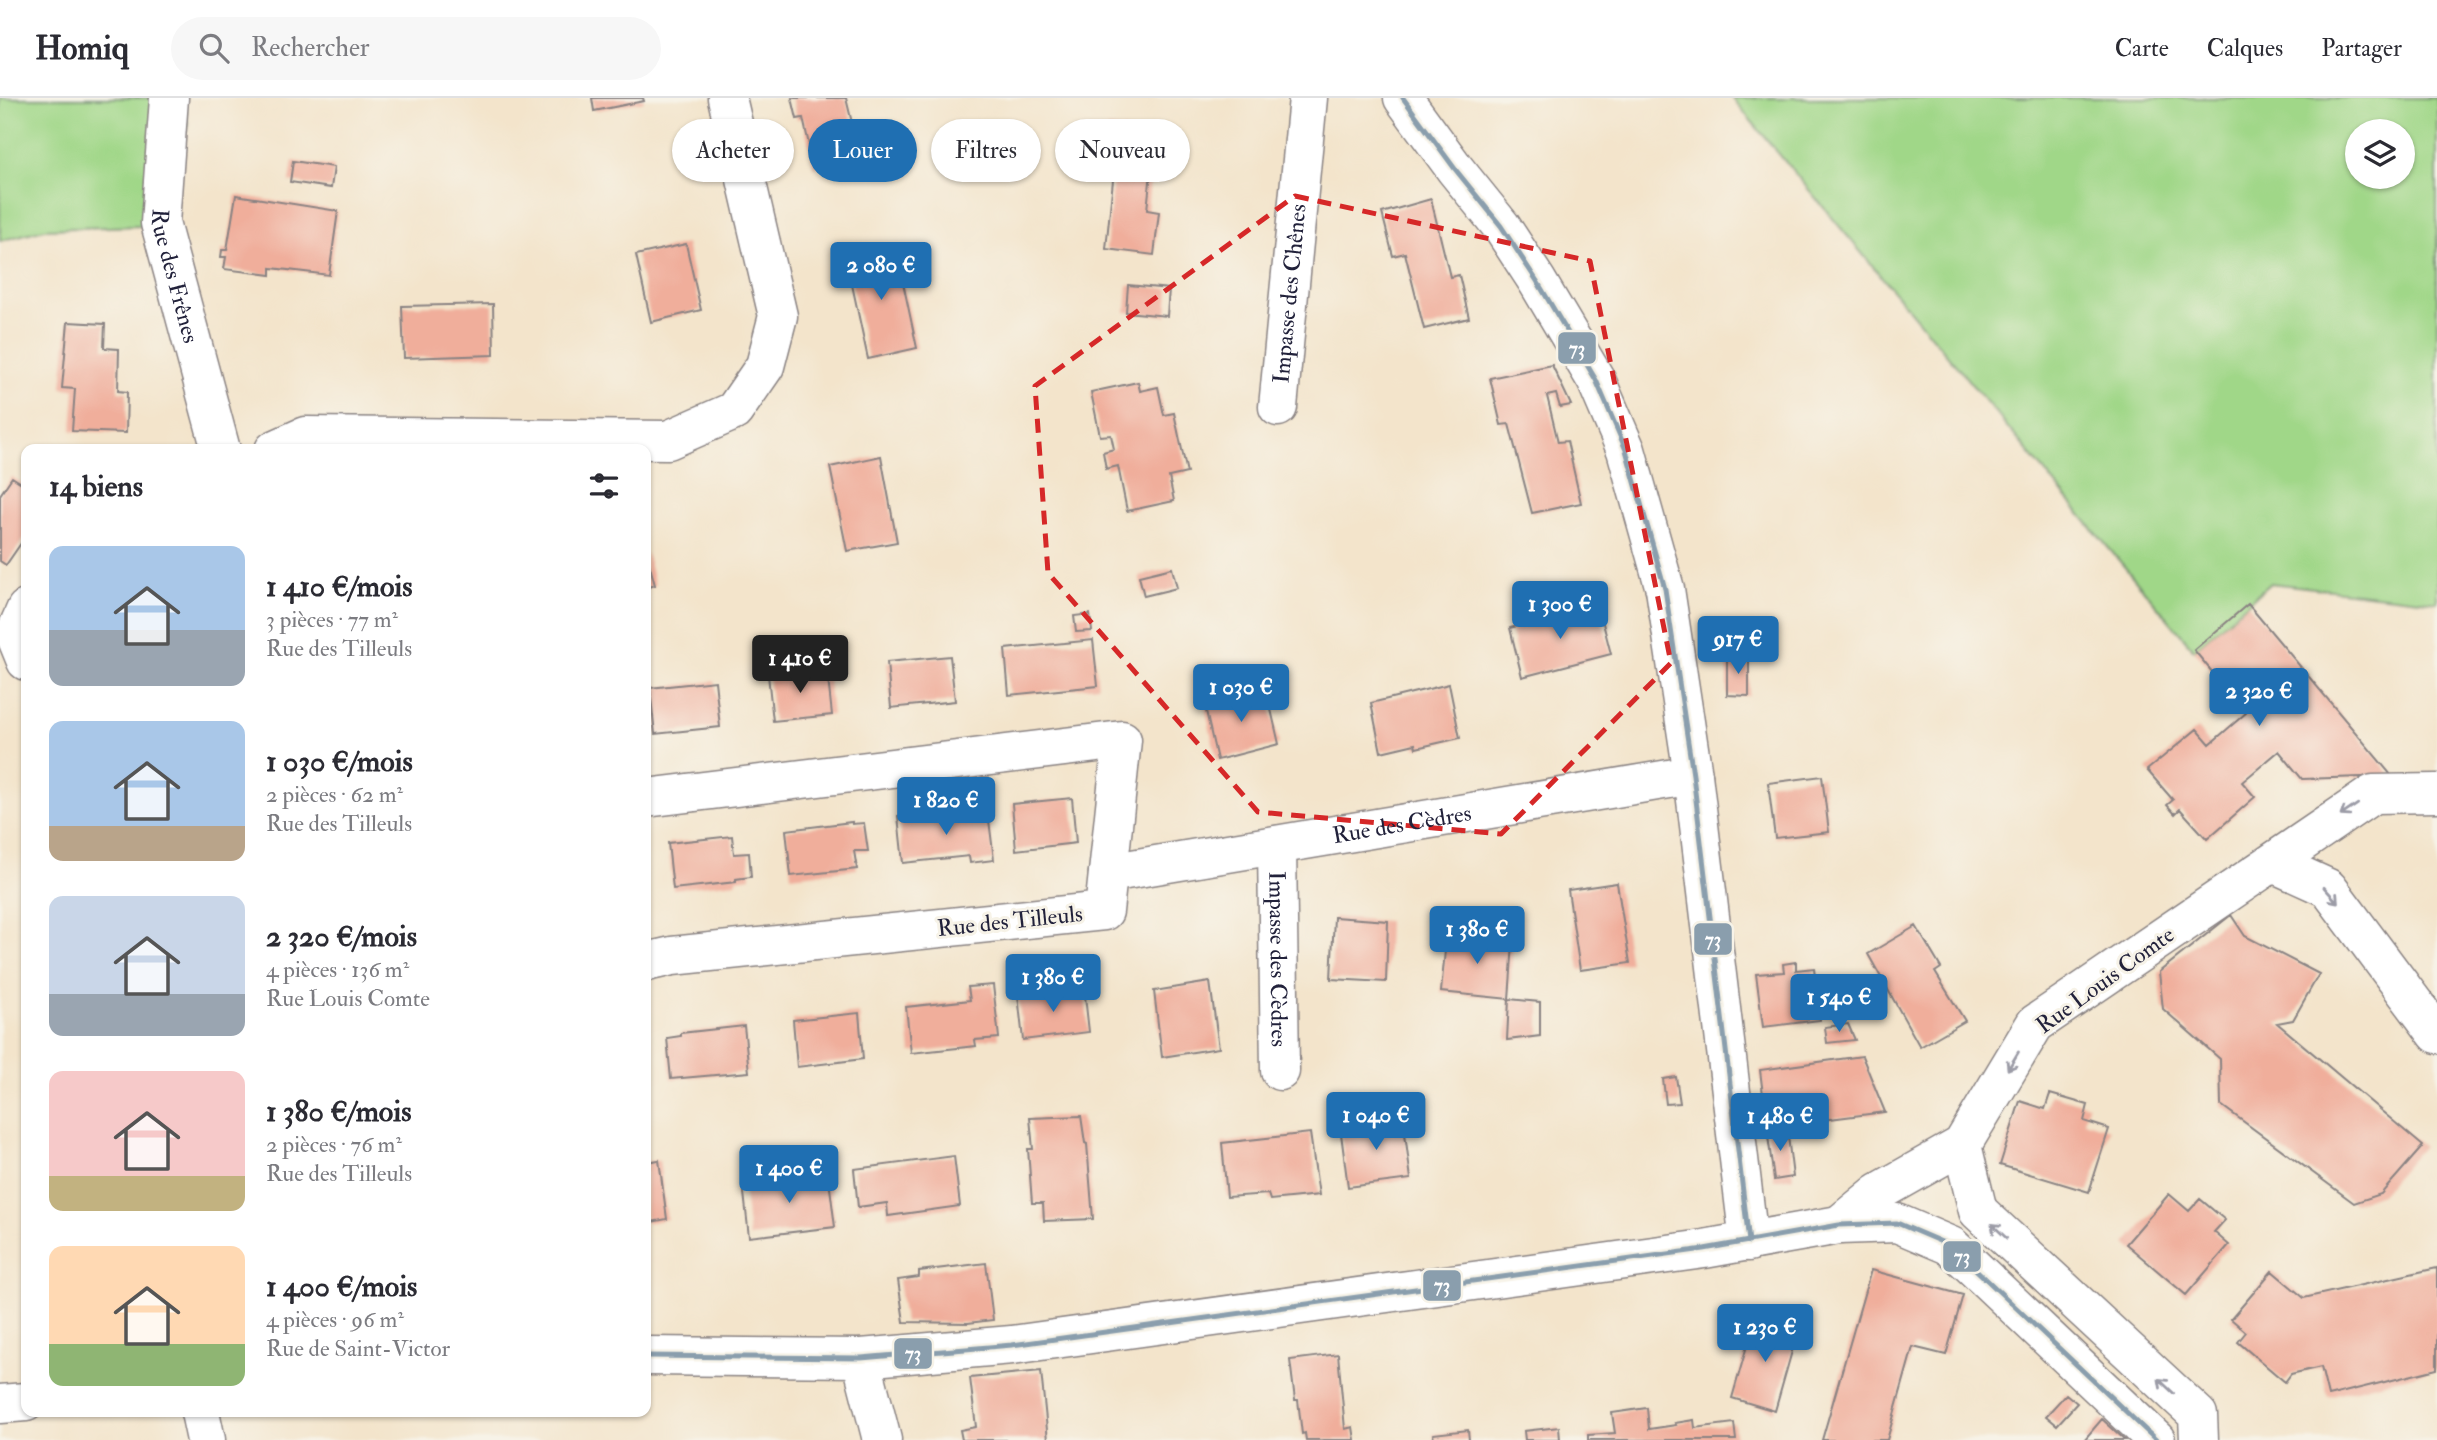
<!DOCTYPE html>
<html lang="fr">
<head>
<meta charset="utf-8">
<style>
  :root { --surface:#fff; --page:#f7f7f7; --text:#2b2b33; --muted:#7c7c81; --line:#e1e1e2; --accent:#1f6fb2 }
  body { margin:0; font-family:"IM FELL Double Pica",serif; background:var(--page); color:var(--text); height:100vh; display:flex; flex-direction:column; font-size:26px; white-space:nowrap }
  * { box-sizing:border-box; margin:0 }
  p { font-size:23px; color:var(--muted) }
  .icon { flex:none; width:38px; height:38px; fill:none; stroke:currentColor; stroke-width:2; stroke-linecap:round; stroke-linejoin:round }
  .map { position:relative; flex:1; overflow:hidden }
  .sheet { position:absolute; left:21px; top:346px; width:630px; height:973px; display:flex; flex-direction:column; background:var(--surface); border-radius:14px; box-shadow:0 2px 5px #0004 }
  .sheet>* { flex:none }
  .top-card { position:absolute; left:672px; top:21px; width:665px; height:63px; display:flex; gap:14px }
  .buttons { position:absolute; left:2345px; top:21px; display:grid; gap:14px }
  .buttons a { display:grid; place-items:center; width:70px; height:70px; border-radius:50%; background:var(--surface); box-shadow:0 2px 5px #0004; font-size:35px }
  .price { position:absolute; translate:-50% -60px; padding:0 16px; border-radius:7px; background:var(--accent); color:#fff; font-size:23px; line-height:46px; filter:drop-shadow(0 2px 4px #0008) }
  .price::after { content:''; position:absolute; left:50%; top:42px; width:21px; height:16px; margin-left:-10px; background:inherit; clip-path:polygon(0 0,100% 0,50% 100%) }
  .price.current { background:#222; color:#fff }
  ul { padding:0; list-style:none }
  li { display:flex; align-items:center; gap:21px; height:175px; padding:0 28px }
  li span { display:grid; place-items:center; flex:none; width:196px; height:140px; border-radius:14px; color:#555 }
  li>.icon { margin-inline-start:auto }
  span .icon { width:84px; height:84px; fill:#fffc; stroke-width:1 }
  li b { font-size:30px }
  h2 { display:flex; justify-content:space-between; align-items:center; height:84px; padding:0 28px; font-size:30px }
  .pill { padding:0 24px; border-radius:32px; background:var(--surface); box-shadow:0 2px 5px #0004; font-size:24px; line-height:63px }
  .pill.current { background:var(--accent); color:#fff }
  header { display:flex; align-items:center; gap:42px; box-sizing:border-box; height:98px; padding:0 35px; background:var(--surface); border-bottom:2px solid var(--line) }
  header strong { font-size:33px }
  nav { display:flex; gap:38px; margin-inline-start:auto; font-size:24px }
  .search { width:490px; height:63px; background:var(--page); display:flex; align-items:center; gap:18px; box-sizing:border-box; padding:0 24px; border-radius:38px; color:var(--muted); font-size:26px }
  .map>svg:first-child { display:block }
  .green { fill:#a0d788; stroke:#617c62; stroke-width:2; fill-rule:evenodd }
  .building { fill:#f0ae9b }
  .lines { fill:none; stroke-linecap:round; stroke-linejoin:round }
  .minor-casing { stroke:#8a8383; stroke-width:41 }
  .minor { stroke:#fff; stroke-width:38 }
  .bus-1-casing { stroke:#f7f3e8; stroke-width:10 }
  .bus-1 { stroke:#8a9ead; stroke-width:5 }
  .oneway { stroke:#9c9ca7 }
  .marked { fill:none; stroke:#d62828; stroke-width:5; stroke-dasharray:14 9; stroke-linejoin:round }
  .labels { text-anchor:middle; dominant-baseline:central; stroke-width:6; stroke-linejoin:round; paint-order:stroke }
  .street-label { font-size:23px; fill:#22223b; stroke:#f7f3e8 }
  .line-badge { stroke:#f7f3e8; stroke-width:2.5 }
  .badge-label { font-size:19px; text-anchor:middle; font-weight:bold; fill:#fff }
</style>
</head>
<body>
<header>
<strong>Homiq</strong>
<div class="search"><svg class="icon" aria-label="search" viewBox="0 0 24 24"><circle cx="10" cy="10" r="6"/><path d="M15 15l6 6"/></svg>Rechercher</div>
<nav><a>Carte</a><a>Calques</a><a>Partager</a></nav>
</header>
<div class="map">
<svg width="2437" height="1342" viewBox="0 0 2437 1342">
  <rect width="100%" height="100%" fill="#f7f3e8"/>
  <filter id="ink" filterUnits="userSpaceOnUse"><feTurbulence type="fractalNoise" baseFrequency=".0143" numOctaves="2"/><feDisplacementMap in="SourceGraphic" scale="14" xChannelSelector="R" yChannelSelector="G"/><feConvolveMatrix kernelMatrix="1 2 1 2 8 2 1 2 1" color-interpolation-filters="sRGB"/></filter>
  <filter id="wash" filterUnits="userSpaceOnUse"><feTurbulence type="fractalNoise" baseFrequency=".00686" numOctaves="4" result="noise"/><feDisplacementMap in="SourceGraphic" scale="28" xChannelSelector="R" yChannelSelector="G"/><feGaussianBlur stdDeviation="1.57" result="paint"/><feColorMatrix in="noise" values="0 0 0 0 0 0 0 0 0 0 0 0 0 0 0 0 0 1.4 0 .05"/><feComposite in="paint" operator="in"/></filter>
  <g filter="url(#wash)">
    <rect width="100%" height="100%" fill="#f3e4cb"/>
    <path class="green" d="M0,0H183L188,27L141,128L44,131L0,143Z
      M1732,0H2437V504L2270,485L2194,552ZM2357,33H2403V79H2357Z"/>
    <g id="blocks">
      <path class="building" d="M592,0H643L644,3L594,13Z
        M792,0H846L860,58L814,69L803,20L797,21Z
        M1108,29L1155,36L1147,112L1159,114L1154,157L1106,151L1114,72L1104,70Z
        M293,63L334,69L331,90L290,84Z
        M236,97L338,113L329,177L271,170V177L224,171L226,159H221L222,152H227Z
        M1431,101L1450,179L1459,177L1469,220L1424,231L1405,155L1393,158L1382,115Z
        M686,146L701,212L651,224L636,157Z
        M880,147L882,159L892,157L894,167L899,166L917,250L868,261L845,154Z
        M1128,187L1169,191L1167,218L1126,214Z
        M493,206L494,257L404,260L402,208Z
        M68,224L105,226L104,250L119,251L118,293L127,294L126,335L72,333L75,291L62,290Z
        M1552,267L1571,307L1560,309L1556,296L1547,298L1558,344L1567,343L1581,405L1532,415L1509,326L1501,327L1490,280Z
        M1138,284L1140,293L1158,289L1164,317L1174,315L1187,375L1169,379L1174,403L1127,413L1118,368L1106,371L1103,354L1114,351L1111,337L1100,338L1091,294Z
        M881,358L897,444L847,453L830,369Z
        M12,379L26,388V438L6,467L0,463V397Z
        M646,454L655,487L646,490Z
        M1172,470L1177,490L1144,498L1139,478Z
        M1598,506L1611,556L1522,579L1510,530Z
        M2248,506L2392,678L2302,681L2279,653L2242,684L2255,699L2207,741L2180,711L2175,716L2167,707L2173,702L2147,672L2197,631L2210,646L2246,615L2194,552Z
        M1090,516L1092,533L1076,534L1074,518Z
        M1093,542L1098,588L1009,597L1005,551Z
        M950,558L955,603L891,610L887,564Z
        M1727,558L1749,560V598L1727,597Z
        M827,571L832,617L773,623L768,577Z
        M715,583L720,629L655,636L650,590Z
        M1449,586L1460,640L1416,650L1415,646L1381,654L1371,605Z
        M1266,590L1279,646L1217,662L1204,604Z
        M1822,678L1829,734L1775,740L1768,685Z
        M1072,700L1076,745L1016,752L1012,706Z
        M964,712L965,717L988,714L994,762L970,765L969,758L903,765L898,718Z
        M852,724V726L864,725L868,753H854L857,771L791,778L786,732Z
        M732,738L734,756L749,755L751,779L736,781V784L673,791L668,745Z
        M1617,785L1630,865L1580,872L1568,792Z
        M2231,817L2245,838L2319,876L2293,922L2277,925L2423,1048L2381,1096L2354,1105L2221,1007L2220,961L2163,911L2159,874Z
        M1334,819L1388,823L1386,884L1331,881Z
        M1916,828L1941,870L1935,874L1965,923L1920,949L1868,856Z
        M1447,832L1472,834L1471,842L1513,845L1509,901L1441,894Z
        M1796,864V872L1814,870L1820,922L1763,929L1756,876L1784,874L1783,866Z
        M1210,884L1219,950L1162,959L1154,893Z
        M993,887L999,940L975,942L976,948L911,955L906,909L970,902L968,889Z
        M1084,889L1089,934L1023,942L1018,897Z
        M1509,901L1540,904V938L1507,942Z
        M859,915L863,961L797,969L793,922Z
        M1848,926L1855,942L1827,945L1825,929Z
        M744,928L749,974L671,981L667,940L681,938V935Z
        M1862,958L1885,1014L1767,1029L1760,972Z
        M1676,979L1680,1005L1666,1006L1663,981Z
        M2050,996L2088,1007L2084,1023L2109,1031L2089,1094L2000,1067L2020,1003L2045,1011Z
        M1081,1018L1085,1045L1087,1046L1093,1121L1044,1123L1043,1105H1032L1028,1051H1033L1030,1020Z
        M1403,1020L1411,1081L1348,1089L1340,1028Z
        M1787,1030L1793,1079L1774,1082L1767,1031Z
        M1310,1035L1319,1097L1270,1102L1268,1096L1227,1099L1222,1045Z
        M954,1058L960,1108L888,1118L887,1105L858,1109L854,1071Z
        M659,1062L667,1121L646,1125V1064Z
        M828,1074L835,1129L749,1139L743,1086Z
        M2169,1096L2189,1113L2200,1101L2225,1122L2214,1134L2229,1147L2186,1197L2126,1146Z
        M986,1165L993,1222L968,1225L904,1224L898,1182L919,1179V1173Z
        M2437,1170V1271L2328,1298L2321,1269L2291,1276L2285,1284L2238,1244L2246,1234L2231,1221L2272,1173L2304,1200Z
        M1871,1172L1963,1197L1946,1257L1913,1249L1887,1342H1822Z
        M1755,1220L1798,1232L1775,1313L1732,1300Z
        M1338,1256L1345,1331L1353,1329L1355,1342H1306L1305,1335L1302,1336L1298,1302H1295L1290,1262Z
        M1041,1273L1048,1342H962L960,1332L976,1329L970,1280Z
        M2066,1296L2077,1305L2057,1327L2046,1318Z
        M1647,1310L1649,1331L1676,1327L1675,1325L1694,1322L1695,1330L1734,1325L1736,1342H1588V1337L1615,1335L1612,1315Z
        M2102,1321L2125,1342H2084Z
        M1559,1329L1560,1342H1525L1524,1333Z
        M1468,1332L1469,1342H1434L1433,1336Z"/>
    </g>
  </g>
  <g filter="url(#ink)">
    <use href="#blocks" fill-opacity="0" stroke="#8a8383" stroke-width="2"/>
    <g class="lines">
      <defs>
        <g id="minor">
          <path id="s1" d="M169,0L160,125L221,352"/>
          <path d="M1403,0L1455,71L1501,128L1537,183L1596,282L1626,352L1665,491L1693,677L1749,1144"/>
          <path id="s2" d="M1278,309L1308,0"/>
          <path d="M274,352L305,338L668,342L734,313L765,268L778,218L727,0"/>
          <path d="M26,511L15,536L26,563"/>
          <path d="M646,700L1122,642L1104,813L672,858L646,864"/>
          <path id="s3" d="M1277,747L1280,973"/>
          <path d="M2273,765L2328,790L2437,936"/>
          <path id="s4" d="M1108,775L1693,677"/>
          <path d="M1962,1047L1978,1113L2198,1317L2199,1342"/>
          <path d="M1839,1127L1879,1094L1962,1047L2035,926L2373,696L2437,695"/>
          <path d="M646,1258L861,1260L1012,1247L1704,1151L1839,1127L1897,1125L1951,1148L2156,1342"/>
          <path d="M861,1260L882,1342"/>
          <path d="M0,1306L26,1304"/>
          <path d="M200,1314L206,1342"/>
        </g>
      </defs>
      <use href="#minor" class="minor-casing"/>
      <use href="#minor" class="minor"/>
      <defs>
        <path id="bus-1" d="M1403,0L1455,71L1501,128L1537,183L1596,282L1626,352L1665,491L1693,677L1749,1144
          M646,1258L861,1260L1012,1247L1704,1151L1839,1127L1897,1125L1951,1148L2156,1342"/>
      </defs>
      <use href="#bus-1" class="bus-1-casing"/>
      <use href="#bus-1" class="bus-1"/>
    </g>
    <defs><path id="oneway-shaft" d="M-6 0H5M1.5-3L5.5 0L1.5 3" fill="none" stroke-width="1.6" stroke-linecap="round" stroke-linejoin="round" transform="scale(1.75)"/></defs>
    <g class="oneway">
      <use href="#oneway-shaft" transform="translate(2349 712) rotate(146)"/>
      <use href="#oneway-shaft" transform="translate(2331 797) rotate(48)"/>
      <use href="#oneway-shaft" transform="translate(2013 963) rotate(121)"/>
      <use href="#oneway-shaft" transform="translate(1999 1133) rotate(-137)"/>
      <use href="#oneway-shaft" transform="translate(2166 1288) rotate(-137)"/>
    </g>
  </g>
  <path class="marked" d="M1295,98L1590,163L1671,565L1501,736L1258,714L1048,475L1035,288Z"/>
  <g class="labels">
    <g class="street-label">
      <text stroke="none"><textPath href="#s1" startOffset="180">Rue des Frênes</textPath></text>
      <text stroke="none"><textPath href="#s2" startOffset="114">Impasse des Chênes</textPath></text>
      <text stroke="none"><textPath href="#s4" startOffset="298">Rue des Cèdres</textPath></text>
      <text transform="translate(1010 823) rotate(-6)">Rue des Tilleuls</text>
      <text stroke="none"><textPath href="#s3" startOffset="114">Impasse des Cèdres</textPath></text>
      <text transform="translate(2105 882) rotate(-36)">Rue Louis Comte</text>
    </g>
  </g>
  <g class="line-badge">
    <rect x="1557" y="233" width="40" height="34" rx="7" fill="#8a9ead"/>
    <rect x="1693" y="824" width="40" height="34" rx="7" fill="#8a9ead"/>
    <rect x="1942" y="1142" width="40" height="33" rx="7" fill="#8a9ead"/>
    <rect x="1422" y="1171" width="40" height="33" rx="7" fill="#8a9ead"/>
    <rect x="893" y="1239" width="40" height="33" rx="7" fill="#8a9ead"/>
  </g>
  <g class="badge-label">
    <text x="1577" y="257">73</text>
    <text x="1713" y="848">73</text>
    <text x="1962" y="1165">73</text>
    <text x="1442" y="1194">73</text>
    <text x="913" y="1262">73</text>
  </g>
</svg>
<div class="buttons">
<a><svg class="icon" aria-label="layers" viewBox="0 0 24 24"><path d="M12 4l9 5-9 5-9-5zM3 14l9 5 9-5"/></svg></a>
</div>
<b class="price" style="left:881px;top:204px">2 080 €</b>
<b class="price" style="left:1560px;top:543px">1 300 €</b>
<b class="price" style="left:1738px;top:578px">917 €</b>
<b class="price current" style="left:800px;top:597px">1 410 €</b>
<b class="price" style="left:1241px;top:626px">1 030 €</b>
<b class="price" style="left:2259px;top:630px">2 320 €</b>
<b class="price" style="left:946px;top:739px">1 820 €</b>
<b class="price" style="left:1477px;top:868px">1 380 €</b>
<b class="price" style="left:1053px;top:916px">1 380 €</b>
<b class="price" style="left:1839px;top:936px">1 540 €</b>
<b class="price" style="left:1376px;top:1054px">1 040 €</b>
<b class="price" style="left:1780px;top:1055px">1 480 €</b>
<b class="price" style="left:789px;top:1107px">1 400 €</b>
<b class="price" style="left:1765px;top:1266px">1 230 €</b>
<div class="top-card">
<a class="pill">Acheter</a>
<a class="pill current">Louer</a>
<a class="pill">Filtres</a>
<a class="pill">Nouveau</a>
</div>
<section class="sheet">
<h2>14 biens<svg class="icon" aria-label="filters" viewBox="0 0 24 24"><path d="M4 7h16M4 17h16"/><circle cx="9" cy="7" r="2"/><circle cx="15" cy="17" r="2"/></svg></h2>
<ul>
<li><span style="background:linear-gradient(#a9c7e8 60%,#9aa5b1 0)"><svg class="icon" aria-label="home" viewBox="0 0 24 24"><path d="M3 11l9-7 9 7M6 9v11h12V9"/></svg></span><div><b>1 410 €/mois</b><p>3 pièces · 77 m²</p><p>Rue des Tilleuls</p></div></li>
<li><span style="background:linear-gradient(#a9c7e8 75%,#b9a48a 0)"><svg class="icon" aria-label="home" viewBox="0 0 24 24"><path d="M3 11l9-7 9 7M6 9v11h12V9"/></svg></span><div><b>1 030 €/mois</b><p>2 pièces · 62 m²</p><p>Rue des Tilleuls</p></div></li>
<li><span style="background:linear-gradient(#c9d6e8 70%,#9aa5b1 0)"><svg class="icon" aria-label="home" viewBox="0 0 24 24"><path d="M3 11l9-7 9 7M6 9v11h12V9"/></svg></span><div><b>2 320 €/mois</b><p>4 pièces · 136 m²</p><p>Rue Louis Comte</p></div></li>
<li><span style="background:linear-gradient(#f6c9c9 75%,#c2b280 0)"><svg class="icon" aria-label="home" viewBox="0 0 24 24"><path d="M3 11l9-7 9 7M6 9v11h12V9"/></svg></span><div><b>1 380 €/mois</b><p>2 pièces · 76 m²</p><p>Rue des Tilleuls</p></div></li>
<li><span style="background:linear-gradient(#ffd9b3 70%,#8fb573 0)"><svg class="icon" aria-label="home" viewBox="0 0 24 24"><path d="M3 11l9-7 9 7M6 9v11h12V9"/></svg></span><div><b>1 400 €/mois</b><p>4 pièces · 96 m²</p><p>Rue de Saint-Victor</p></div></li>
</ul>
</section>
</div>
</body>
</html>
